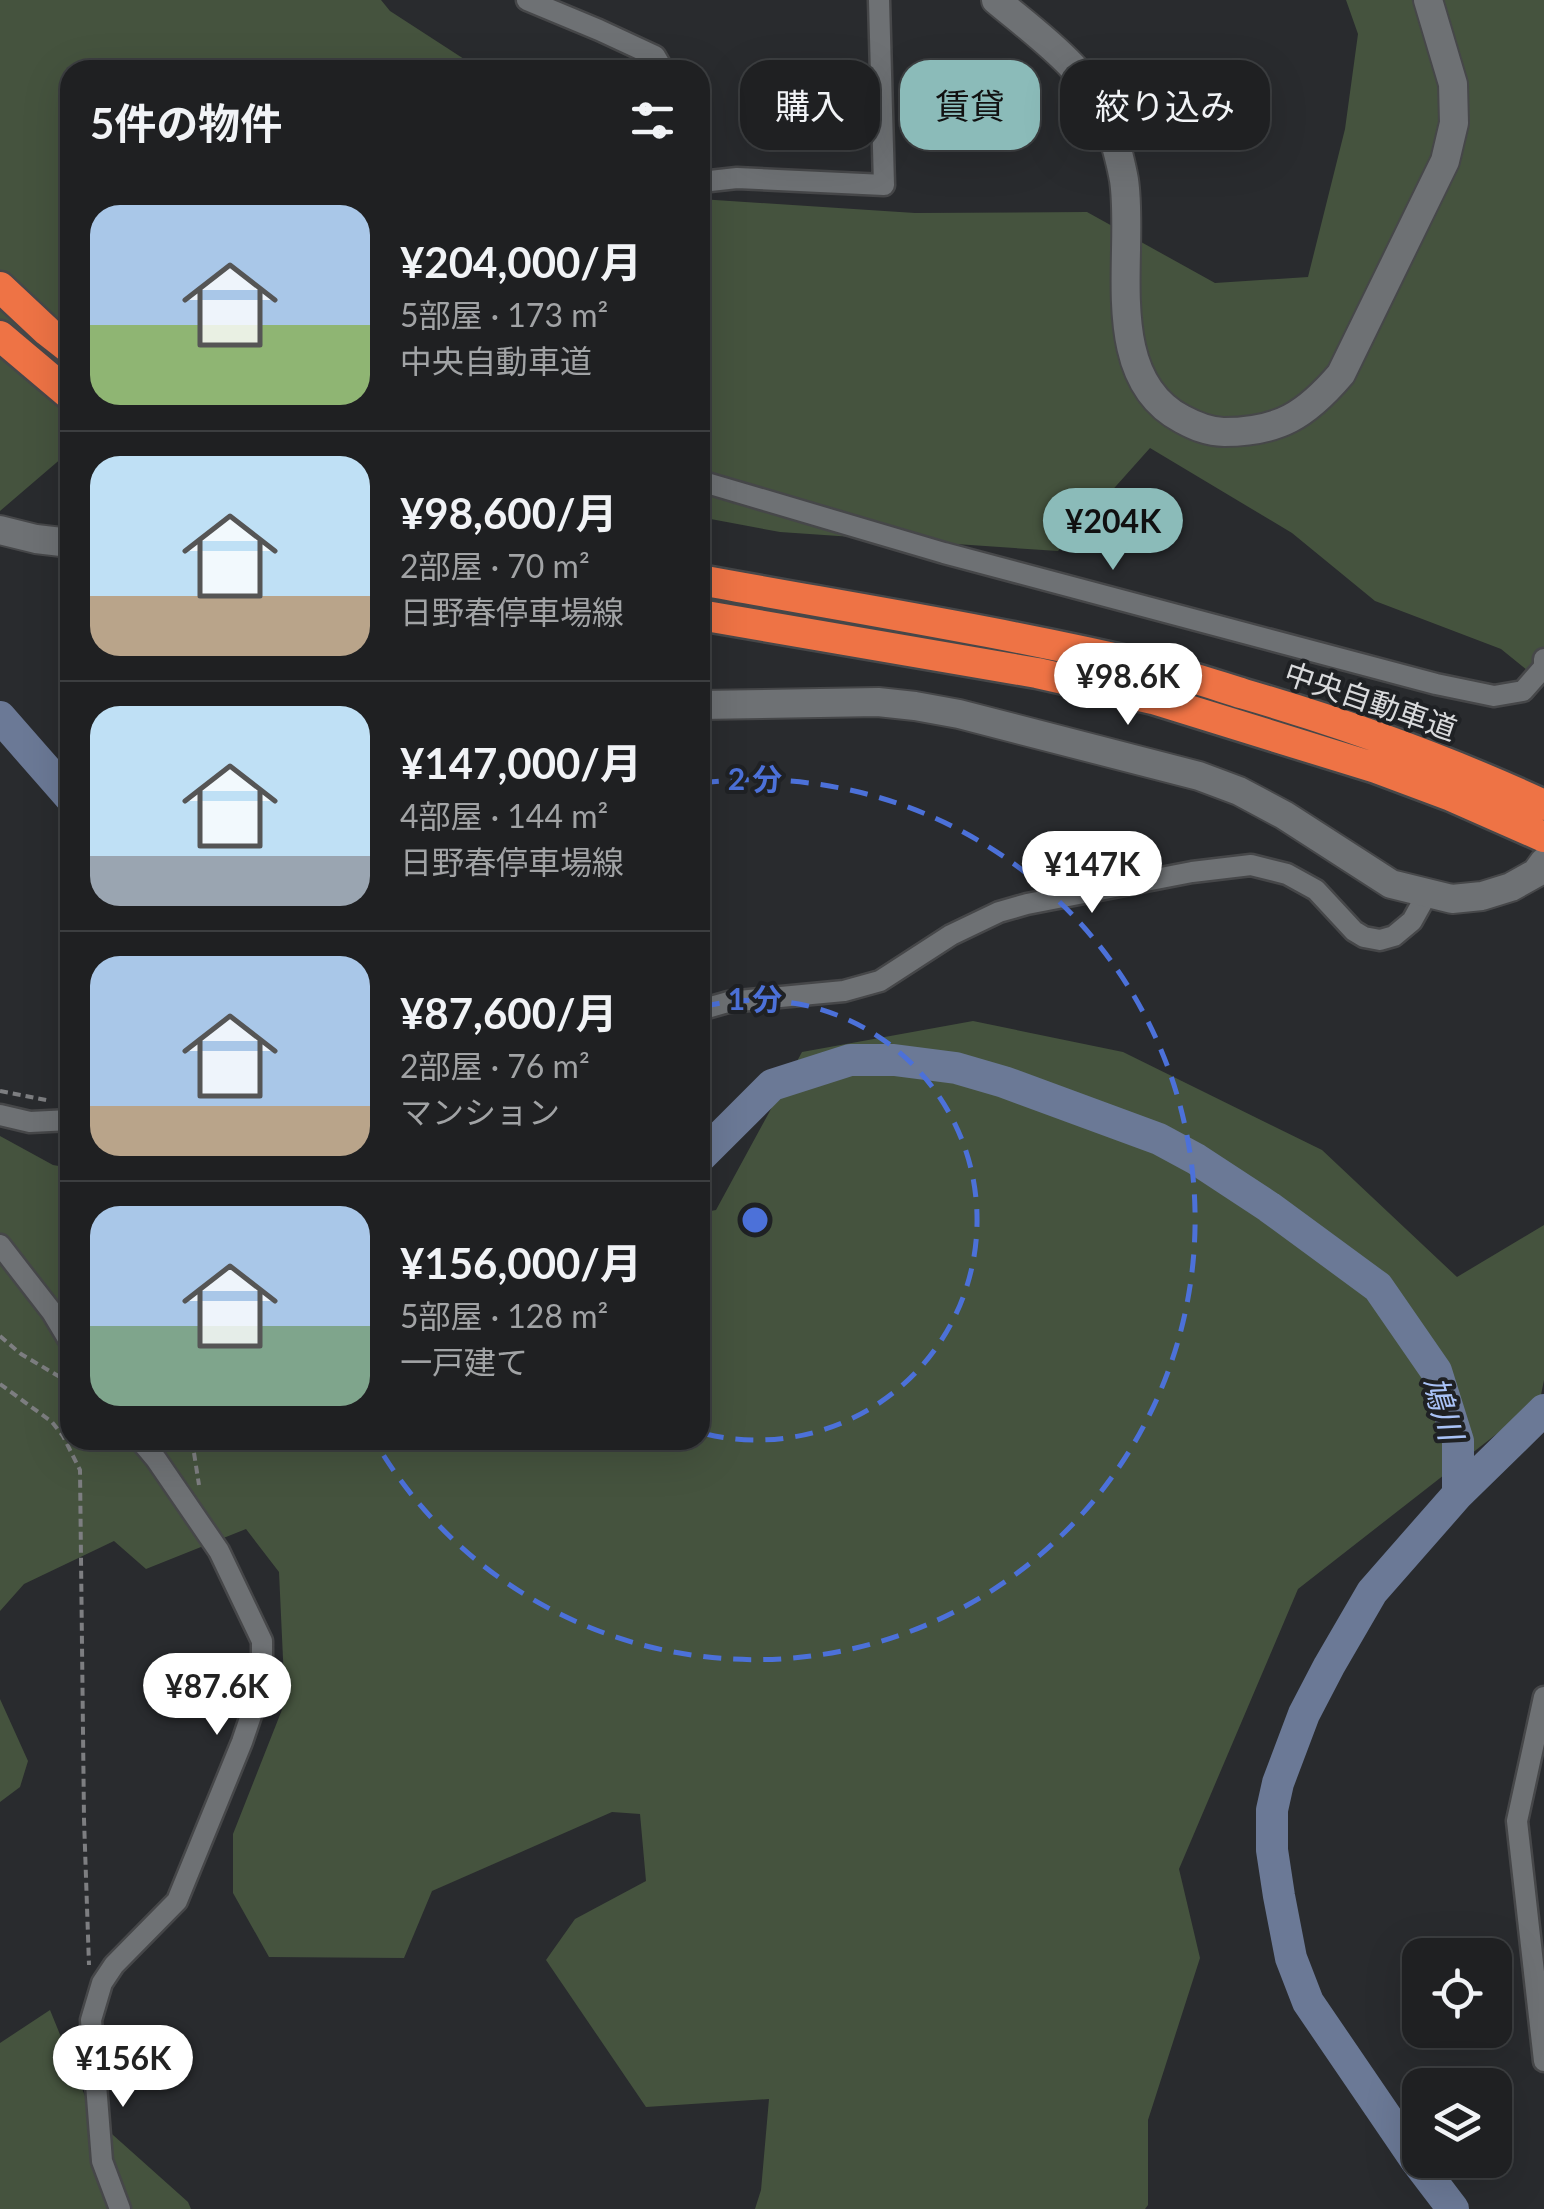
<!DOCTYPE html>
<html lang="ja">
<head>
<meta charset="utf-8">
<style>
  :root { --surface:#1f2022; --page:#27282a; --text:#f1f3f6; --muted:#a1a3a5; --line:#3c3e40; --accent:#8bbbb9 }
  body { margin:0; font-family:Lato,"Noto Sans JP",sans-serif; background:var(--page); color:var(--text); height:100vh; display:flex; flex-direction:column; font-size:38px; white-space:nowrap }
  * { box-sizing:border-box; margin:0 }
  p { font-size:32px; color:var(--muted) }
  .icon { flex:none; width:55px; height:55px; fill:none; stroke:currentColor; stroke-width:2; stroke-linecap:round; stroke-linejoin:round }
  .map { position:relative; flex:1; overflow:hidden }
  .side { position:absolute; left:60px; top:60px; width:650px; height:1390px; display:flex; flex-direction:column; background:var(--surface); border-radius:30px; box-shadow:0 10px 40px #0002,0 0 0 2px var(--line) }
  .side>* { flex:none }
  .guide { position:absolute; left:740px; top:60px; width:652px; height:90px; display:flex; gap:20px }
  .buttons { position:absolute; left:1402px; top:1938px; display:grid; gap:20px }
  .buttons a { display:grid; place-items:center; width:110px; height:110px; border-radius:20px; background:var(--surface); box-shadow:0 10px 40px #0002,0 0 0 2px var(--line); font-size:50px }
  .price { position:absolute; translate:-50% -85px; padding:0 22px; border-radius:35px; background:#fff; color:#222; font-size:32px; line-height:65px; filter:drop-shadow(0 2px 5px #0008) }
  .price::after { content:''; position:absolute; left:50%; top:60px; width:30px; height:22px; margin-left:-15px; background:inherit; clip-path:polygon(0 0,100% 0,50% 100%) }
  .price.active { background:var(--accent); color:#111 }
  ul { padding:0; list-style:none }
  li { display:flex; align-items:center; gap:30px; height:250px; padding:0 30px }
  li+li { border-top:2px solid var(--line) }
  li span { display:grid; place-items:center; flex:none; width:280px; height:200px; border-radius:30px; color:#555 }
  li>.icon { margin-inline-start:auto }
  span .icon { width:120px; height:120px; fill:#fffc; stroke-width:1 }
  li b { font-size:42px }
  h2 { display:flex; justify-content:space-between; align-items:center; height:120px; padding:0 30px; font-size:42px }
  .chip { padding:0 35px; border-radius:30px; background:var(--surface); box-shadow:0 10px 40px #0002,0 0 0 2px var(--line); font-size:35px; line-height:90px }
  .chip.active { background:var(--accent); color:#111 }
  .map>svg:first-child { display:block }
  .green { fill:#45533e }
  .lines { fill:none; stroke-linecap:round; stroke-linejoin:round }
  .river { stroke:#6b7996; stroke-width:32 }
  .street-casing { stroke:#464749; stroke-width:25 }
  .secondary-casing { stroke:#464749; stroke-width:32 }
  .highway-casing { stroke:#464749; stroke-width:35 }
  .path { stroke:#7d7e81; stroke-width:4; stroke-dasharray:8 5; stroke-linecap:butt }
  .street { stroke:#6e7174; stroke-width:20 }
  .secondary { stroke:#6e7174; stroke-width:28 }
  .highway { stroke:#ee7345; stroke-width:30 }
  .ring { fill:none; stroke:#4c71d9; stroke-width:5; stroke-dasharray:18 12 }
  .labels { text-anchor:middle; dominant-baseline:central; stroke-width:8; stroke-linejoin:round; paint-order:stroke }
  .street-label { font-size:30px; fill:#d9dadc; stroke:#1f2124 }
  .water-label { font-size:32px; font-style:italic; fill:#a9c2f6; stroke:#1f2124 }
  .centre { fill:#4c71d9; stroke:#1f2124; stroke-width:5 }
  .ring-label { font-size:30px; text-anchor:middle; font-weight:bold; fill:#4c71d9; stroke:#1f2124; stroke-width:8; stroke-linejoin:round; paint-order:stroke }
</style>
</head>
<body>
<div class="map">
<svg width="1544" height="2209" viewBox="0 0 1544 2209">
  <rect width="100%" height="100%" fill="#292b2e"/>
  <path class="green" d="M0,0H381L390,11L481,70H70V451L0,511Z
    M1346,0H1544V684L1501,649L1375,601L1292,533L1150,448L1058,551L780,532L700,517V199L915,213L1087,212L1215,283L1308,277L1345,129L1358,34Z
    M973,1021L1123,1052L1322,1150L1457,1277L1544,1225V1380L1540,1400L1298,1589L1179,1869L1200,1958L1148,2120V2205L1145,2209H755L761,2190L769,2099L646,2107L546,1960L575,1919L646,1881L640,1814L612,1812L432,1891L404,1958L269,1957L233,1893V1834L285,1702L279,1572L246,1529L146,1569L114,1541L24,1584L0,1611V1136L53,1165L70,1168V1440H700V1213L716,1210L802,1052Z
    M0,1699L28,1761L20,1787L0,1802Z
    M50,2010L94,2118L188,2202L191,2209H0V2043Z"/>
  <g class="lines">
    <path class="river" d="M0,717L70,797
      M700,1157L772,1085L850,1060H894L956,1068L1004,1082L1159,1139L1196,1159L1269,1207L1378,1287L1436,1371L1458,1441V1494
      M1453,2209L1415,2159L1308,2002L1291,1958L1279,1896L1272,1850V1810L1278,1783L1304,1714L1329,1666L1372,1592L1458,1494L1544,1410"/>
    <defs>
      <path id="street" d="M527,0L599,30L655,56L663,70
        M701,182L737,178L884,185L879,0
        M700,481L944,553L1436,684L1494,696L1523,691L1544,667V659
        M700,1010L728,1002L844,991L880,981L951,935L999,912L1027,904L1192,872L1251,865L1287,874L1316,890L1354,931L1364,937L1380,940L1394,936L1412,921L1427,894
        M0,1115L30,1122L70,1120
        M0,1245L52,1312L70,1342
        M1544,1697L1517,1821L1544,2061
        M120,2209L102,2161L91,2020L102,1983L114,1965L177,1901L242,1742L262,1683V1641L219,1551L156,1459L140,1440"/>
      <path id="secondary" d="M996,0C1039,36 1093,73 1111,128C1116,145 1121,163 1124,180C1135,253 1100,376 1182,419C1195,426 1208,432 1224,432C1279,432 1306,415 1341,374L1445,161L1454,123L1453,84L1428,0
        M0,530L36,539L70,543
        M700,705L878,702L915,706L959,714L1199,776L1239,791L1284,815L1391,884L1452,899L1482,896L1511,887L1536,873L1544,862"/>
      <path id="highway" d="M0,287L47,331L70,349
        M0,336L70,395
        M700,580C852,608 1006,632 1157,668C1186,675 1215,685 1244,694C1347,724 1447,760 1544,805
        M700,615L1037,673L1153,699L1376,768L1451,796L1544,837"/>
    </defs>
    <use href="#street" class="street-casing"/>
    <use href="#secondary" class="secondary-casing"/>
    <use href="#highway" class="highway-casing"/>
    <path class="path" d="M0,1091L51,1101
      M0,1336L21,1354L70,1383
      M0,1384L52,1422L63,1436L80,1470L84,1819L89,1965
      M192,1440L199,1485"/>
    <use href="#street" class="street"/>
    <use href="#secondary" class="secondary"/>
    <use href="#highway" class="highway"/>
  </g>
  <g class="ring">
    <path d="M702 1007A220 220 0 1 1 702 1433"/>
    <path d="M701 783A440 440 0 1 1 376 1443"/>
  </g>
  <g class="labels">
    <g class="street-label">
      <text transform="translate(1371 700) rotate(19)">中央自動車道</text>
    </g>
    <g class="water-label">
      <text transform="translate(1444 1408) rotate(73)">鳩川</text>
    </g>
  </g>
  <circle cx="755" cy="1220" r="15" class="centre"/>
  <g class="ring-label">
    <text x="755" y="790">2 分</text>
    <text x="755" y="1010">1 分</text>
  </g>
</svg>
<div class="buttons">
<a><svg class="icon" aria-label="locate" viewBox="0 0 24 24"><circle cx="12" cy="12" r="6"/><path d="M12 2v4M12 18v4M2 12h4M18 12h4"/></svg></a>
<a><svg class="icon" aria-label="layers" viewBox="0 0 24 24"><path d="M12 4l9 5-9 5-9-5zM3 14l9 5 9-5"/></svg></a>
</div>
<b class="price active" style="left:1113px;top:573px">¥204K</b>
<b class="price" style="left:1128px;top:728px">¥98.6K</b>
<b class="price" style="left:1092px;top:916px">¥147K</b>
<b class="price" style="left:217px;top:1738px">¥87.6K</b>
<b class="price" style="left:123px;top:2110px">¥156K</b>
<div class="guide">
<a class="chip">購入</a>
<a class="chip active">賃貸</a>
<a class="chip">絞り込み</a>
</div>
<section class="side">
<h2>5件の物件<svg class="icon" aria-label="filters" viewBox="0 0 24 24"><path d="M4 7h16M4 17h16"/><circle cx="9" cy="7" r="2"/><circle cx="15" cy="17" r="2"/></svg></h2>
<ul>
<li><span style="background:linear-gradient(#a9c7e8 60%,#8fb573 0)"><svg class="icon" aria-label="home" viewBox="0 0 24 24"><path d="M3 11l9-7 9 7M6 9v11h12V9"/></svg></span><div><b>¥204,000/月</b><p>5部屋 · 173 m²</p><p>中央自動車道</p></div></li>
<li><span style="background:linear-gradient(#bfe0f5 70%,#b9a48a 0)"><svg class="icon" aria-label="home" viewBox="0 0 24 24"><path d="M3 11l9-7 9 7M6 9v11h12V9"/></svg></span><div><b>¥98,600/月</b><p>2部屋 · 70 m²</p><p>日野春停車場線</p></div></li>
<li><span style="background:linear-gradient(#bfe0f5 75%,#9aa5b1 0)"><svg class="icon" aria-label="home" viewBox="0 0 24 24"><path d="M3 11l9-7 9 7M6 9v11h12V9"/></svg></span><div><b>¥147,000/月</b><p>4部屋 · 144 m²</p><p>日野春停車場線</p></div></li>
<li><span style="background:linear-gradient(#a9c7e8 75%,#b9a48a 0)"><svg class="icon" aria-label="home" viewBox="0 0 24 24"><path d="M3 11l9-7 9 7M6 9v11h12V9"/></svg></span><div><b>¥87,600/月</b><p>2部屋 · 76 m²</p><p>マンション</p></div></li>
<li><span style="background:linear-gradient(#a9c7e8 60%,#7fa58c 0)"><svg class="icon" aria-label="home" viewBox="0 0 24 24"><path d="M3 11l9-7 9 7M6 9v11h12V9"/></svg></span><div><b>¥156,000/月</b><p>5部屋 · 128 m²</p><p>一戸建て</p></div></li>
</ul>
</section>
</div>
</body>
</html>
